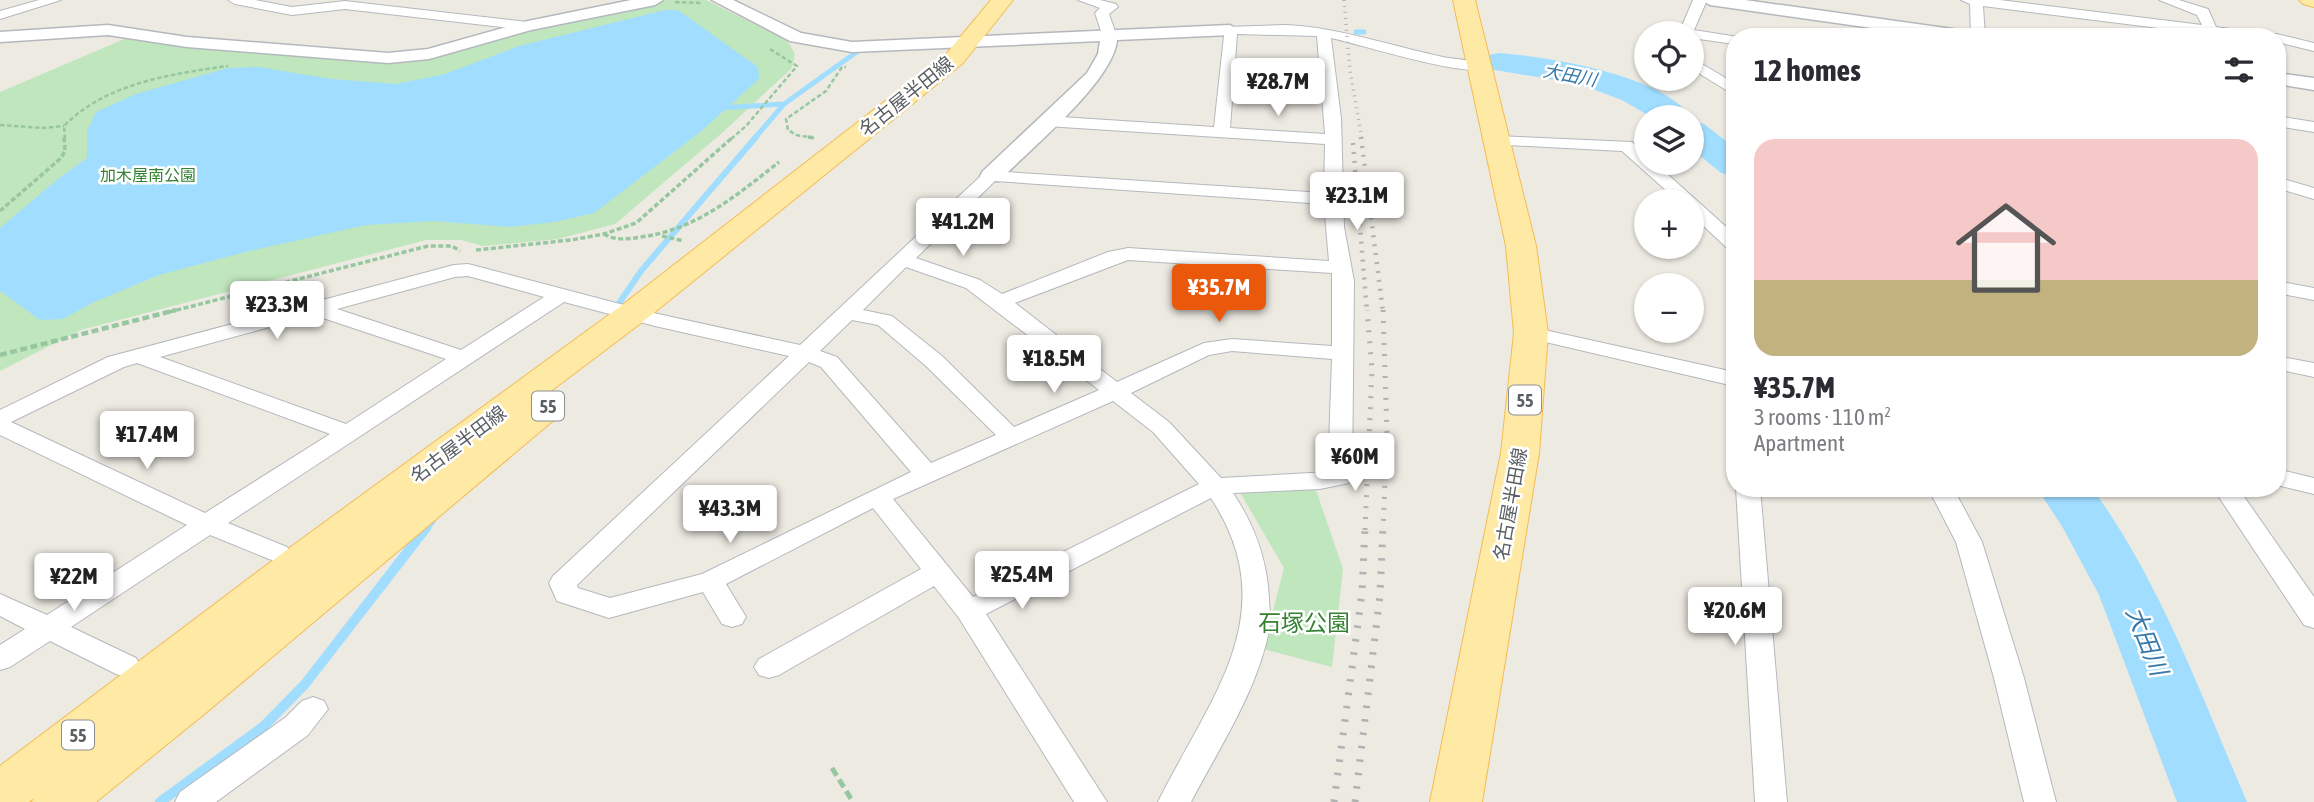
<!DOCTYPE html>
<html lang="en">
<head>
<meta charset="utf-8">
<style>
  :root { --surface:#fff; --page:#f2f2f3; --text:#2b2b33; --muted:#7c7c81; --line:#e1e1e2; --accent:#ea580c }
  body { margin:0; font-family:"Asap Condensed","Noto Sans JP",sans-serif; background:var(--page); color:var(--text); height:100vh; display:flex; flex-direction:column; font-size:26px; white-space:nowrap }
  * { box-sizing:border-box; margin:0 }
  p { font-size:23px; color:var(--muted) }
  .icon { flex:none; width:38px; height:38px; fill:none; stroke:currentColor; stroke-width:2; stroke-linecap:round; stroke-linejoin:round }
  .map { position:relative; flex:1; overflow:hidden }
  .details { position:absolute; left:1726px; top:28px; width:560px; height:469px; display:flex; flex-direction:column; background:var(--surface); border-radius:28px; box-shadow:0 2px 5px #0004 }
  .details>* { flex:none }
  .buttons { position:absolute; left:1634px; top:21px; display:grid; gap:14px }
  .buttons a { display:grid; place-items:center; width:70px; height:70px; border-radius:50%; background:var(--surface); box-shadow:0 2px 5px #0004; font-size:35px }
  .price { position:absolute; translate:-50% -60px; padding:0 16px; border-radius:7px; background:#fff; color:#222; font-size:23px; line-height:46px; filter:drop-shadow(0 2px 4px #0008) }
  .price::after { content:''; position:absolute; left:50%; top:42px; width:21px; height:16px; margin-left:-10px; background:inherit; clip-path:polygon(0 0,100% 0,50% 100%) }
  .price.selected { background:var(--accent); color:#fff }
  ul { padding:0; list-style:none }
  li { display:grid; align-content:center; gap:14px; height:371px; padding:0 28px }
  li+li { border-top:2px solid var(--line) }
  li span { display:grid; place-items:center; height:217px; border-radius:21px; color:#555 }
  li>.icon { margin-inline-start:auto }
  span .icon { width:126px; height:126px; fill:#fffc; stroke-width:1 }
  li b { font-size:30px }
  h2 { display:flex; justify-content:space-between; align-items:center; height:84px; padding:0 28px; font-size:30px }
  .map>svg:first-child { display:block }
  .green { fill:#c0e6bd }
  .water { fill:#a0ddff }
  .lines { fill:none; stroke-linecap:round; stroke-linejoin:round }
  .stream-far3 { stroke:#a0ddff; stroke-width:5 }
  .stream-far2 { stroke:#a0ddff; stroke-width:6 }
  .stream-far1 { stroke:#a0ddff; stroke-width:8 }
  .stream { stroke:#a0ddff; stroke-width:10 }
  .river { fill:#a0ddff; fill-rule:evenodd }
  .minor-casing { stroke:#b4b8bd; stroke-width:2 }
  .tertiary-casing { stroke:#b4b8bd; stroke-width:3 }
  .primary-casing { stroke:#f4bb54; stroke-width:2 }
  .path-far3 { stroke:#96c7a0; stroke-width:2.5; stroke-dasharray:4.5 2.5; stroke-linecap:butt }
  .path-far2 { stroke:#96c7a0; stroke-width:3.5; stroke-dasharray:5 2.5; stroke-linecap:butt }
  .path-far1 { stroke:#96c7a0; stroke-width:4.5; stroke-dasharray:7 3.5; stroke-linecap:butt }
  .path { stroke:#96c7a0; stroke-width:5; stroke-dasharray:9 4.5; stroke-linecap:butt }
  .minor { fill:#fff; fill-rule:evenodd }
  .tertiary { fill:#fff; fill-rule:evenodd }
  .primary { fill:#ffeaa5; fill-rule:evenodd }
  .rail-far3 { stroke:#b1b2b3; stroke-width:3.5; stroke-dasharray:1 5; stroke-linecap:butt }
  .rail-far2 { stroke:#b1b2b3; stroke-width:4.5; stroke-dasharray:2 7; stroke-linecap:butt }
  .rail-far1 { stroke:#b1b2b3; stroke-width:5; stroke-dasharray:2 9; stroke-linecap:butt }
  .rail { stroke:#b1b2b3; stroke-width:7; stroke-dasharray:2.5 11; stroke-linecap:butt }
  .labels { text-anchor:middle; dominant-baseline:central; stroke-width:5; stroke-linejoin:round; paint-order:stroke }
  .far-park-label { font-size:16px; fill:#348232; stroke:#fff }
  .far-water-label { font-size:18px; font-style:italic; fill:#3979aa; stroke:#fff }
  .shield { fill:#fff; stroke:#8c8f92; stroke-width:2 }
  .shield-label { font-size:18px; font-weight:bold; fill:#5a5f63 }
  .street-label { font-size:19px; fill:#5a5f63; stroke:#fff }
  .near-park-label { font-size:23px; fill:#348232; stroke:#fff }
  .near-water-label { font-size:24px; font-style:italic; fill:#3979aa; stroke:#fff }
</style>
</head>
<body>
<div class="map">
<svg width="2314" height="802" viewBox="0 0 2314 802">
  <rect width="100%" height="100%" fill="#edeae2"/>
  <path class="green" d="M665,0H706L787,40L795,54L792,68L722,133L615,224L558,239L483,246L461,240H426L81,330L0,371V92L129,37L335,60L381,61Z
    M1238,489L1316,490L1343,569L1332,667L1263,649L1284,568Z"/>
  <path class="water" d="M665,10H678L758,67L759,79L699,133L594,213L554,222L510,227L434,221L366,225L249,251L159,275L94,302L63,319L40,320L0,291V228L58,179L87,158V131L96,112L136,94L228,68L259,67L331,79L396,84L445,74L519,46Z"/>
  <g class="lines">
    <path class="stream-far3" d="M1356,32H1364
      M1492,61L1500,62
      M717,108L784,104
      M754,139L784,104L858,51"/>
    <path class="stream-far2" d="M613,312L641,271L756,137"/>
    <path class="stream-far1" d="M425,530L432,520"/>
    <path class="stream" d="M160,802L264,726L305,684L426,528"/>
    <path class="river" d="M1500,53C1548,57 1662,75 1691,117H1651L1622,100L1579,84L1489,69L1484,62L1489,55Z
      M1692,121L1704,124L1734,147V176L1721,173L1692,149Z
      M2037,488H2092C2161,583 2201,695 2247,802H2177L2099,595L2063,528Z"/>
    <defs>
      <path id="minor" d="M39,0H61L0,19V11Z
        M228,0H255L292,7L345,1L528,22L535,26L528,30L345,9L292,15L235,4Z
        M1078,0H1100L1116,4L1118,7L1109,14L1116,34L1114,37H1104L1102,34L1095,13L1100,8Z
        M1693,0H1707L1694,30L1738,37H1734V44L1692,38V33H1679Z
        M1961,0H2000L2202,25L2197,15L2159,0H2179L2208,9L2216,27L2272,35L2277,34L2314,43V51L2277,42V37H2231L1983,6L1985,37H1971L1970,4Z
        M1287,25C1341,28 1391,46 1443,57C1456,60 1476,59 1485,67C1472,80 1356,43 1331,38L1341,118L1344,227L1354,281L1352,477L1349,483L1320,489L1233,493C1255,526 1267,559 1269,598C1269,607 1271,617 1270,625C1259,689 1220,746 1191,802H1158C1208,700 1287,614 1211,498L986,614L1107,802H1074L959,618L934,586L779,675L769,678L759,675L754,667L759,659L921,569L873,508L726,584L746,617L742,624L732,627L722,624L703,592L609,618L557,601L549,583L553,576L789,356L655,326L564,302L228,523L287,547L291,553L287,559L278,562L269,559L210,535L71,627L136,658L141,666L136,674L126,677L116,674L50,641L10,667L0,670V645L25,629L0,616V594L47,615L187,525L0,435V410L108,357L454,265L468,264L658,314L800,345L985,172L991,171L1324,193L1325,144L1046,126L1038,121L1046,116L1214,127L1225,27ZM1237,34L1317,36L1325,134L1230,128ZM995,181L1324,204L1329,261L1128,248L1108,252L1002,294L980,280L916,258ZM1128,260L1332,273V346L1232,339L1204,343L1117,382L1015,303ZM906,267L966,288L1099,390L1014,427L942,356L892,316L863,310ZM468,276L544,297L461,350L337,309L455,277ZM314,315L446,359L346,424L160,357ZM852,320L878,325L926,366L996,435L931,463L837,357L820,351ZM1232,351L1332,359L1328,472L1221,478L1169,422L1131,393L1209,355ZM809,362L821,367L911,472L702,574L610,598L578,588L577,585ZM137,363L330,434L205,513L11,422L124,367ZM1113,401L1153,432L1199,484L973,597L893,499Z
        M1692,58L1734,83V95L1692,69Z
        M2277,116L2314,122V132L2277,126Z
        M1496,136L1632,142L1647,156V163H1655L1734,234V250L1727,248L1692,215V201H1678L1622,151L1490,144L1488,141Z
        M2277,177L2314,188V199L2277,188Z
        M2277,281L2314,288V300L2277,293Z
        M1531,327L1734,372V386L1524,337L1520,333L1524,329Z
        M2277,356L2314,363V377L2277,369Z
        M2277,469L2314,478V494L2277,485Z
        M1736,488H1760L1787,802H1755Z
        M1928,488H1953L1982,542L2024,678L2056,802H2024L1994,678L1956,542Z
        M2213,488H2238L2314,597V628L2304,625Z
        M313,697L324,701L328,709L308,735L216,802H175L180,792L286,717L302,701Z"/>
      <path id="tertiary" d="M631,0H663L655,5L531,30L429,59L388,63L187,47L108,35L0,42V32L108,25L187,37L388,53L428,49L528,21Z
        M712,0H733L801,33L852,42L1230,25L1238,30L1230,35L1117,40C1113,82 1030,149 999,181H983L980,176L983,171L1087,73L1098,54L1100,41L852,52L790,41Z
        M1702,0H1745L1974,32L1982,37H1936L1710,5Z
        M2277,73L2314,78V90L2277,84Z"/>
      <path id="primary" d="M991,0H1013L963,63L645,320L539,400L555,403L561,411L555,419L208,711L96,802H32L34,798L29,802H0V766L288,549L621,306L947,53Z
        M1453,0H1475L1536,246L1548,333L1539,453L1482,802H1430L1501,453L1514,333L1506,246Z
        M2299,0H2314V7L2303,4Z"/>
    </defs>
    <use href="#minor" class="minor-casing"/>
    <use href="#tertiary" class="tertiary-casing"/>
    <use href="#primary" class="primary-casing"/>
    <path class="path-far3" d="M675,2L701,3
      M0,125L43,128L64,126
      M814,138L796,135L788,130L786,119L826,91L842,67H846
      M65,139L64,126C106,83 171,74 228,66
      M731,139L746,126L797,66L770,49"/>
    <path class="path-far2" d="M808,137L814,138
      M0,211L61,158L65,151L64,137
      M604,234C616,241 628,239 641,237C696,230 737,195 779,162
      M662,236L684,241
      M476,250L571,240L604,234L636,223L733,137
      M169,312L428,246H452L460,251"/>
    <path class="path-far1" d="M0,355L176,310"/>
    <path class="path" d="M832,768L853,802"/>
    <use href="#minor" class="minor"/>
    <use href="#tertiary" class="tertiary"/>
    <use href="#primary" class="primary"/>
    <path class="rail-far3" d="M1344,0L1350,71L1362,139"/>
    <path class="rail-far2" d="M1361,137L1383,312
      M1353,143L1367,312"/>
    <path class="rail-far1" d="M1383,310L1387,433L1383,530
      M1365,530L1372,369L1367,310"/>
    <path class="rail" d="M1334,802L1362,593L1365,528
      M1355,802L1380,595L1383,528"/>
  </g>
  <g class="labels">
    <g class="far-park-label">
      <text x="148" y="175">加木屋南公園</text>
    </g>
    <g class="far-water-label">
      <text transform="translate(1570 75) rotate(11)">大田川</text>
    </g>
    <g class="shield">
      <rect x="1509" y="385.5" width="32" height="29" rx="5"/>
      <rect x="532" y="391.5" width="32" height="29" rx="5"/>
      <rect x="62" y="720.5" width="32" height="29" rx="5"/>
    </g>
    <g class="shield-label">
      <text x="1525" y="400">55</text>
      <text x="548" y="406">55</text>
      <text x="78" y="735">55</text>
    </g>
    <g class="street-label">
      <text transform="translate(906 96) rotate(-39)">名古屋半田線</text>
      <text transform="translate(458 444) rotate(-37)">名古屋半田線</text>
      <text transform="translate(1510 504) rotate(-80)">名古屋半田線</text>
    </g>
    <g class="near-park-label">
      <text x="1304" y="623">石塚公園</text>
    </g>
    <g class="near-water-label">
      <text transform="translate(2147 641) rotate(68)">大田川</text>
    </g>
  </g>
</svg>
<div class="buttons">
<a><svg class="icon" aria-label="locate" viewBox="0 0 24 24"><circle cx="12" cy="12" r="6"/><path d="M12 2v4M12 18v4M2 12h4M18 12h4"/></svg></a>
<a><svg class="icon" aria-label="layers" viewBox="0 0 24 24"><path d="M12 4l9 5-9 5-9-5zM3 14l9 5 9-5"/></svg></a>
<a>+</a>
<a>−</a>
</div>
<b class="price" style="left:1278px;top:118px">¥28.7M</b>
<b class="price" style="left:1357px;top:232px">¥23.1M</b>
<b class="price" style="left:963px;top:258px">¥41.2M</b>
<b class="price selected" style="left:1219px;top:324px">¥35.7M</b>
<b class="price" style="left:277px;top:341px">¥23.3M</b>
<b class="price" style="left:1054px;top:395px">¥18.5M</b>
<b class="price" style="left:147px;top:471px">¥17.4M</b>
<b class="price" style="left:1355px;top:493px">¥60M</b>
<b class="price" style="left:730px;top:545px">¥43.3M</b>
<b class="price" style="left:1022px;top:611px">¥25.4M</b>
<b class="price" style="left:74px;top:613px">¥22M</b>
<b class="price" style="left:1735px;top:647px">¥20.6M</b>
<section class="details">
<h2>12 homes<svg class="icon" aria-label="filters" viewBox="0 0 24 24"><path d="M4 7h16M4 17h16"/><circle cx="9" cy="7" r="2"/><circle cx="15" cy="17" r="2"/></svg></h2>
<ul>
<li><span style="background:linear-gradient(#f6c9c9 65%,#c2b280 0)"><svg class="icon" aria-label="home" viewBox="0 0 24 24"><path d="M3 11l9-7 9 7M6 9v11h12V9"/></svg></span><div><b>¥35.7M</b><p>3 rooms · 110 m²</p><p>Apartment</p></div></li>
</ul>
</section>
</div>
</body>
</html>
